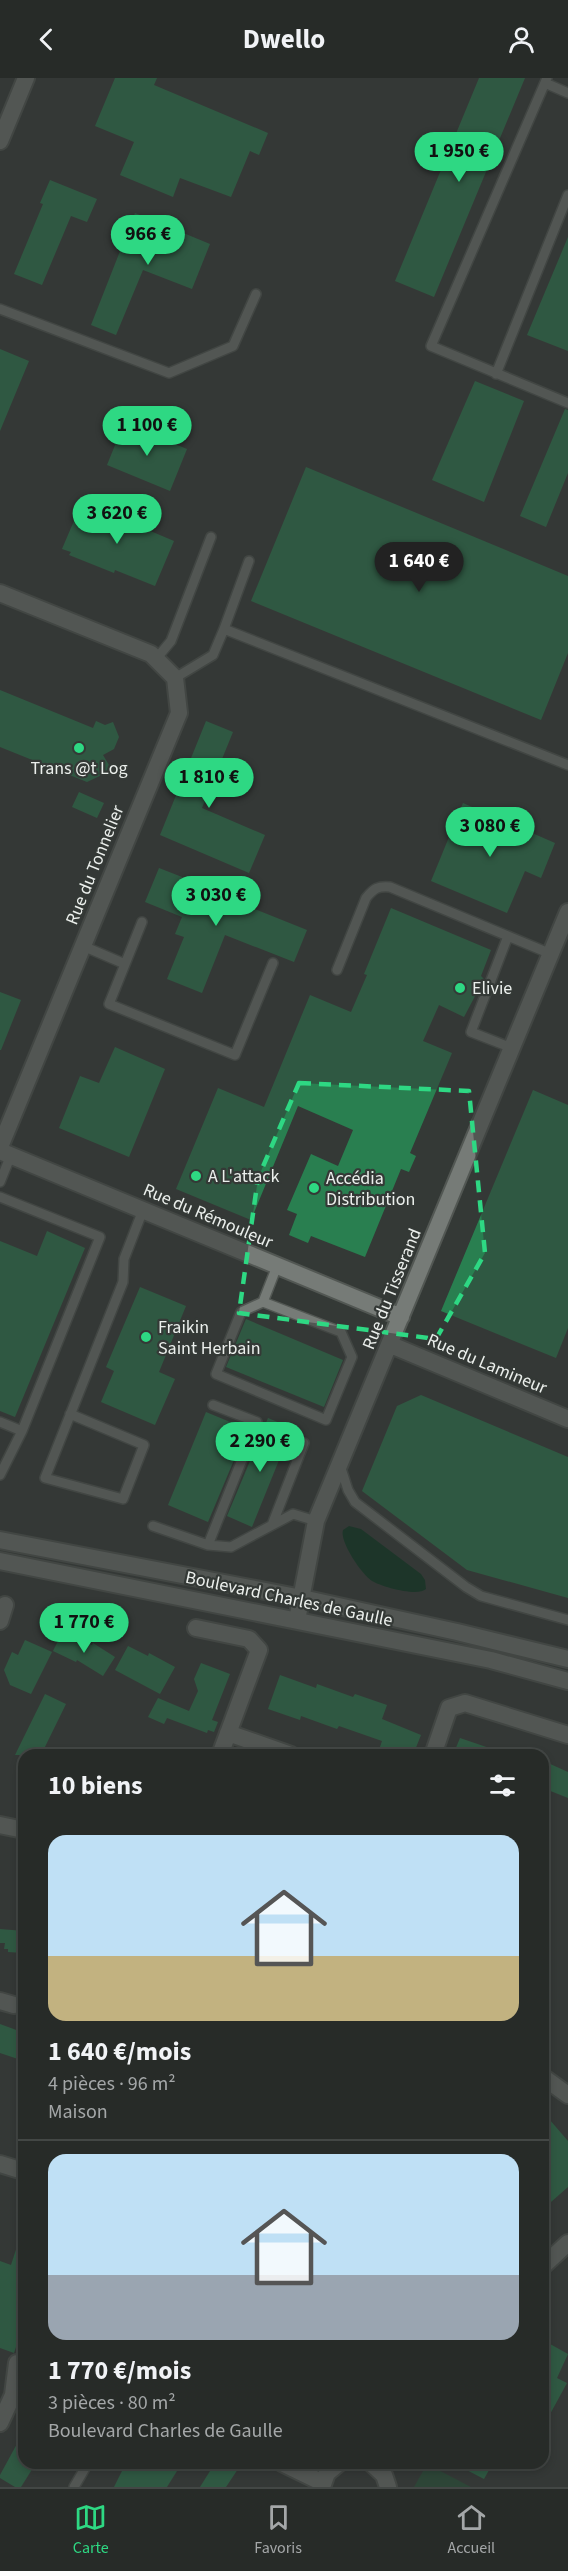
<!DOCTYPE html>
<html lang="fr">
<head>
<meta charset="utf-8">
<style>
  :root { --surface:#272b28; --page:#2f3330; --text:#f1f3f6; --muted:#a4a7a8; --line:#434745; --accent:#2ed883 }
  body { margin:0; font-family:"Source Sans 3",sans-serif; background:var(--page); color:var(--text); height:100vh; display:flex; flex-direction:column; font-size:22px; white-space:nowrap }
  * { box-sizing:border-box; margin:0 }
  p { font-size:20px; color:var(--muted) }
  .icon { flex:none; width:33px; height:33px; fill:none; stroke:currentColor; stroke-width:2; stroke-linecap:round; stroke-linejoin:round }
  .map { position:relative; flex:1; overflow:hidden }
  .details { position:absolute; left:18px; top:1671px; width:531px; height:720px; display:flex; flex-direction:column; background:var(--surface); border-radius:18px; box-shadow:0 3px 9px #0003,0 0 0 2px var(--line) }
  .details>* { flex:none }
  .price { position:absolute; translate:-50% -51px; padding:0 14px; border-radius:21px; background:var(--accent); color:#111; font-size:20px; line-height:39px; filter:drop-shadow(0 2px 3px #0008) }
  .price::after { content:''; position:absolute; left:50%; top:36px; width:18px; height:14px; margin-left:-9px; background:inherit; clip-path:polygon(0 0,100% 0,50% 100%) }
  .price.on { background:#222; color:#fff }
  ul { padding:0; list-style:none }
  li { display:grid; align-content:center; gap:12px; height:318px; padding:0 30px }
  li+li { border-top:2px solid var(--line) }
  li span { display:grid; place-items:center; height:186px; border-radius:18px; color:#555 }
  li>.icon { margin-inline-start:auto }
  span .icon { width:108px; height:108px; fill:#fffc; stroke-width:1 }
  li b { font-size:26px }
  h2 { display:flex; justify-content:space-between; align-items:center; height:72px; padding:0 30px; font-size:26px }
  header { display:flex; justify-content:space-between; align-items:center; height:78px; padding:0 30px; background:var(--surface); font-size:27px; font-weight:700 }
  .tab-bar { display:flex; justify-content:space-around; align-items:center; height:84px; border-top:2px solid var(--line); background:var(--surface); font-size:16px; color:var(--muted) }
  .tab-bar a { display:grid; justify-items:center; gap:3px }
  .tab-bar .on { color:var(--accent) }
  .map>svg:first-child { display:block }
  .green { fill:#255438 }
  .water { fill:#02321a }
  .building { fill:#297f50 }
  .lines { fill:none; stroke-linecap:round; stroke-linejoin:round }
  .service-casing { stroke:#525753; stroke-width:12 }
  .minor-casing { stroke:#525753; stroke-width:20 }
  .tertiary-casing { stroke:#525753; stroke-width:20 }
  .service { stroke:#767b77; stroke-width:9 }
  .minor { stroke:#767b77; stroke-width:16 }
  .tertiary { stroke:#767b77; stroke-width:16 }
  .marked { fill:none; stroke:#2ed883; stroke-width:4.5; stroke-dasharray:12 8; stroke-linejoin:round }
  .poi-dot { fill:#2ed883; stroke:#343936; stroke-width:2 }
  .labels { text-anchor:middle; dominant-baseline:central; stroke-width:4.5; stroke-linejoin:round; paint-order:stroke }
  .poi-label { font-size:18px; fill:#ebefec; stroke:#343936; text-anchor:start }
  .street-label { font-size:18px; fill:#ebefec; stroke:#343936 }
</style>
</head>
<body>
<header><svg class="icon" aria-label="back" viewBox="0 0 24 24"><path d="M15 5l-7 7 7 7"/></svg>Dwello<svg class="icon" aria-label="person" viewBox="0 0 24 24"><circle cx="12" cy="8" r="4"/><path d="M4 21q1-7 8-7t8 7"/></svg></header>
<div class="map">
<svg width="568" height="2409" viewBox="0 0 568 2409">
  <rect width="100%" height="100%" fill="#343936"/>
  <path class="green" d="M427,2386L471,2409H414Z"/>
  <path class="water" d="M349,1448L361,1451L421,1496L425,1502L426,1511C418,1519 382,1509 372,1503C362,1497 339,1463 343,1452Z"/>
  <path class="building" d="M115,0H157L154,7L268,55L259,77L250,73L231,119L180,100L173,119L120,97L134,64L95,48Z
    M479,0H525L434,219L395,203Z
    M50,102L97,121L87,144L71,138L42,207L14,196L43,126L40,125Z
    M135,135L210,166L192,211L143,192L116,257L91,247Z
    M568,159V273L527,257Z
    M0,271L29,283L0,353Z
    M475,303L524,323L484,424L432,402Z
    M565,331L568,332V395L546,449L520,438Z
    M124,345L187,371L170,413L107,387Z
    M306,389L568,498V575L541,642L251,523Z
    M82,424L174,463L155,508L115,492L114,495L69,477L71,474L62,471Z
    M0,612L93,650L96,643L105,647L113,644L119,659L114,671L103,677L109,687L106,695L87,704L0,669Z
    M206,643L233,654L202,730L265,757L249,795L160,757Z
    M79,714L104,725L97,740L72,729Z
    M463,725L555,765L541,800L525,793L507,835L431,803Z
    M159,790L246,824L245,827L307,852L294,884L225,857L202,915L167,901L184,859L175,856L182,839L145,824Z
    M391,830L491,872L481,898L484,901L464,939L439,927L423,963L452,975L410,1075L416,1078L409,1094L401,1091L365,1179L311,1158L308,1165L289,1157L297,1136L287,1132L311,1076L338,1088L353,1052L298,1028L251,1142L176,1111L218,1010L264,1029L310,917L351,934L367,897L364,896Z
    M0,914L21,922L1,972H0Z
    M115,969L165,991L129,1079L59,1050L80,998L99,1005Z
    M533,1012L568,1027V1250L556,1280L441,1233Z
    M47,1153L85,1170L15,1339L0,1333V1163L37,1178Z
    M140,1209L186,1228L159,1294L175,1301L155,1347L101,1324L114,1293L106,1289Z
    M246,1241L343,1282L324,1329L226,1289Z
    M421,1317L568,1379V1520L467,1492L362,1413L397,1328Z
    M206,1334L247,1351L208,1444L168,1427Z
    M268,1340L292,1350L252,1449L227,1438Z
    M62,1555L92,1567L93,1565L115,1579L103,1598L77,1582L76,1584L53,1573Z
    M25,1562L52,1574L31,1616L10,1607L4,1592L12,1574L18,1577Z
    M128,1568L148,1578L149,1575L175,1589L160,1616L115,1592Z
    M201,1585L230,1596L212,1642L218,1644L214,1654L208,1652L207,1655L167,1640L164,1646L148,1639L158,1620L189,1633L198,1613L194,1601Z
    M280,1597L316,1610L317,1606L353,1619L355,1616L387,1627L382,1641L421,1657L413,1677H393L379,1672L382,1663L339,1648L337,1651L301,1638L300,1642L268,1631Z
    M45,1616L66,1626L41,1677H15Z
    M460,1660L501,1674V1677H453Z
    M548,1685L568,1694V1720L543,1710V1697Z
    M0,1851L24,1853V1875L8,1874V1871H4L5,1865H0Z
    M0,1946L19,1953L18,1955L24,1957L21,1982L0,1975Z
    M543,2034L568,2063V2109L543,2131Z
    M21,2156H24V2245L14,2275L0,2270V2183L11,2187Z
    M550,2266L568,2276L557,2300L567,2305L543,2349V2280Z
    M24,2353V2385H36L21,2409H15L0,2400V2397Z
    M126,2385H182L167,2409H114Z
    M215,2385H242L226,2409H200Z
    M453,2385H493L484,2401Z"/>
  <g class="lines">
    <defs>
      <path id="service" d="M547,0L431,268L568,325
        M545,5L568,15
        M0,231L169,295L233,268L256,216
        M496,296L568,117
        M249,483L224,551L568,687
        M156,581L171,563L211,459
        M175,600L213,577L224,551
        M142,844L109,926L235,977L273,885
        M508,858L471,954L512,970
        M83,868L125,886
        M337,892L366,820C374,810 378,808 390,809L551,876
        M0,1104L11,1077
        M0,1119L100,1159L22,1353L0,1344
        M263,1224L241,1234L216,1296L326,1342L352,1279L341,1254L263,1224L277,1188
        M70,1336L144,1367L123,1421L45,1400L123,1204L124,1181L143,1132
        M340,1387L348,1412L355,1424L466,1509L481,1518L568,1542
        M0,1397L22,1353
        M272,1447L304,1365
        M153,1448L208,1467L231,1469L293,1436L316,1443
        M208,1467L257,1344L213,1327
        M74,2409L88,2385"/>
      <path id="minor" d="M0,63L26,0
        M0,515L151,576L175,600L179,635L0,1069
        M0,1073L401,1239
        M391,1267L568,1341
        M297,1542L316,1443L568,834
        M0,1543L5,1527
        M196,1550L249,1561L259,1572L220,1677
        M228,1655L291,1677
        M433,1677L449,1630L465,1625L568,1657
        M0,1747L24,1752
        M0,1923L14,1927
        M543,1999L568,2017
        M0,2086L23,2093L24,2091
        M0,2345L13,2317L17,2285
        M282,2385L323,2405"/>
      <path id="tertiary" d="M0,1462L302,1520L457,1554L568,1581
        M0,1483L491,1582L568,1603
        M543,2188L568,2165
        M371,2385L384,2397L388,2409
        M322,2409L327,2395L339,2385"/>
    </defs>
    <use href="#service" class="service-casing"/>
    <use href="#minor" class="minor-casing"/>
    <use href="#tertiary" class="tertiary-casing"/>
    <use href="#service" class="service"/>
    <use href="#minor" class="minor"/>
    <use href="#tertiary" class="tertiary"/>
  </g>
  <path d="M0 0H568V2409H0ZM299,1005L469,1013L485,1175L436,1261L239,1235L258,1100Z" fill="#343936" fill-opacity=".55" fill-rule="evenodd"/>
  <path class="marked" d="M299,1005L469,1013L485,1175L436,1261L239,1235L258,1100Z"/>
  <g class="poi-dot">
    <circle cx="79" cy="670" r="6"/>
    <circle cx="460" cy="910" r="6"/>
    <circle cx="196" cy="1098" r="6"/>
    <circle cx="314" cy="1110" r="6"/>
    <circle cx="146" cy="1259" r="6"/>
  </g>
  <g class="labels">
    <g class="poi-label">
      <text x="79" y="690" text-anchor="middle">Trans @t Log</text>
      <text x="472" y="910">Elivie</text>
      <text x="208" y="1098">A L'attack</text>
      <text x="326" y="1100">Accédia<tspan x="326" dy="21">Distribution</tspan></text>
      <text x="158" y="1249">Fraikin<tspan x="158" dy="21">Saint Herbain</tspan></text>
    </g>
    <g class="street-label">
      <text transform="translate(95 787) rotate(-68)">Rue du Tonnelier</text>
      <text transform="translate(208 1138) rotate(23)">Rue du Rémouleur</text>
      <text transform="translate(392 1211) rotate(-68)">Rue du Tisserand</text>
      <text transform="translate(487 1286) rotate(23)">Rue du Lamineur</text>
      <text transform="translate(289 1521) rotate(12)">Boulevard Charles de Gaulle</text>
    </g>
  </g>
</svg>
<b class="price" style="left:459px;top:105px">1 950 €</b>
<b class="price" style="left:148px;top:188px">966 €</b>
<b class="price" style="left:147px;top:379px">1 100 €</b>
<b class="price" style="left:117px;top:467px">3 620 €</b>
<b class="price on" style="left:419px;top:515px">1 640 €</b>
<b class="price" style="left:209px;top:731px">1 810 €</b>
<b class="price" style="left:490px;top:780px">3 080 €</b>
<b class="price" style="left:216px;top:849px">3 030 €</b>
<b class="price" style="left:260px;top:1395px">2 290 €</b>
<b class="price" style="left:84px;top:1576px">1 770 €</b>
<section class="details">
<h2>10 biens<svg class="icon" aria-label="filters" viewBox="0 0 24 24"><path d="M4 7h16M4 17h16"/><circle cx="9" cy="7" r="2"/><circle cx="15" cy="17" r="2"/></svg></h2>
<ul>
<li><span style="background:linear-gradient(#bfe0f5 65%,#c2b280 0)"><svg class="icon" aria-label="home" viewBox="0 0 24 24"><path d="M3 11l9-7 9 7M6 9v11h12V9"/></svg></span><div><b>1 640 €/mois</b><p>4 pièces · 96 m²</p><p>Maison</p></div></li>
<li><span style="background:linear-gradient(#bfe0f5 65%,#9aa5b1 0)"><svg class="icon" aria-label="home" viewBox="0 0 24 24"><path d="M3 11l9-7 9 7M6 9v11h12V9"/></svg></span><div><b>1 770 €/mois</b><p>3 pièces · 80 m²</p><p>Boulevard Charles de Gaulle</p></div></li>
</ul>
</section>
</div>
<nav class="tab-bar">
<a class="on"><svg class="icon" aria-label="map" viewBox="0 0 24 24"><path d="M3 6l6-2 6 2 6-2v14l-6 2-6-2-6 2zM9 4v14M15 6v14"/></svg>Carte</a>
<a><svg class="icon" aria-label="saved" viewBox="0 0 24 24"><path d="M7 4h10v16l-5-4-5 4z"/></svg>Favoris</a>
<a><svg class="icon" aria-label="home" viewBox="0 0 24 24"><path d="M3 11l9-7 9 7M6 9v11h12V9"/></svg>Accueil</a>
</nav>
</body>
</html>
